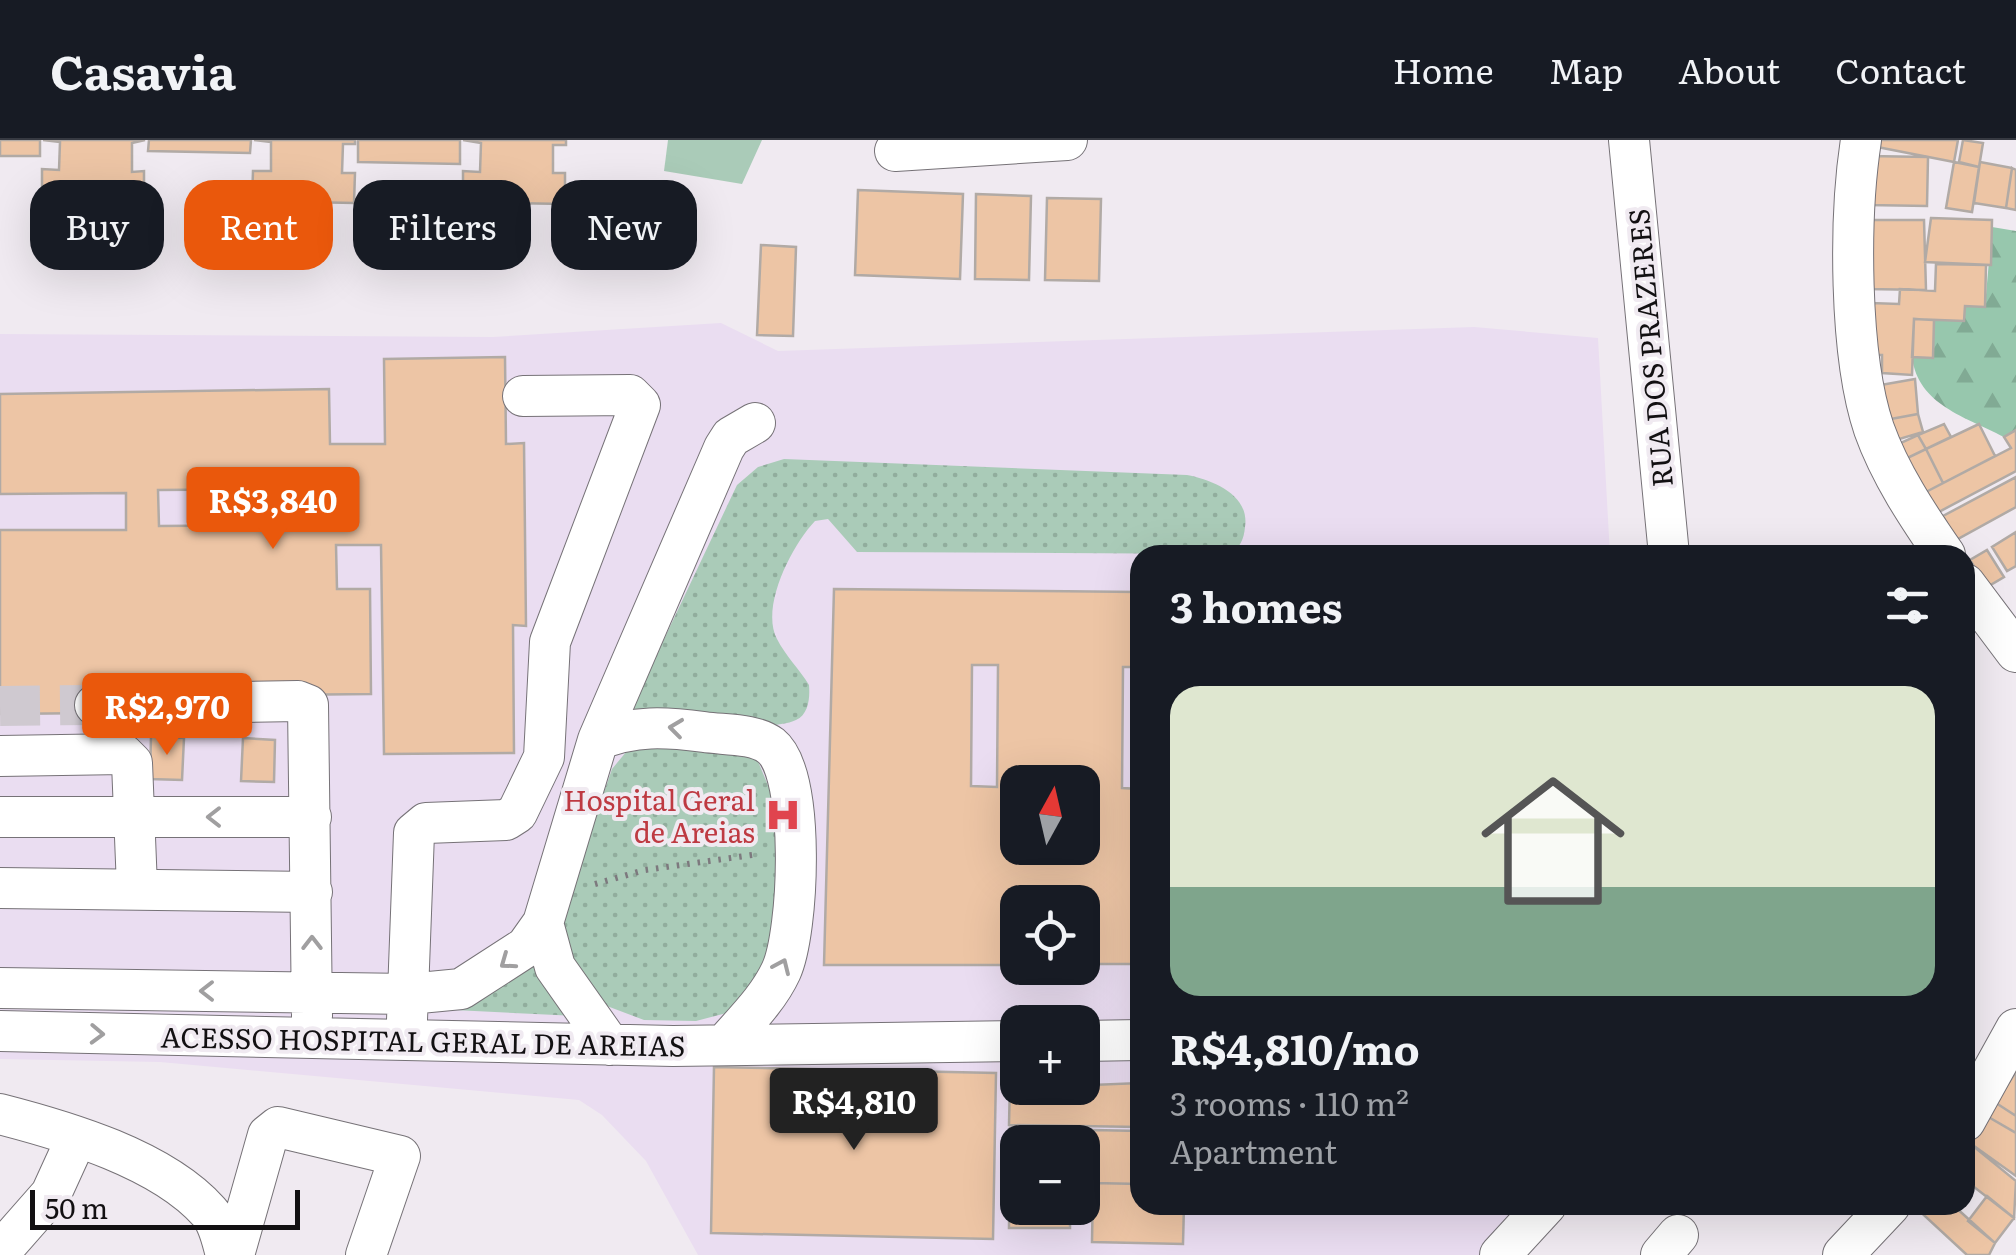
<!DOCTYPE html>
<html lang="en">
<head>
<meta charset="utf-8">
<style>
  :root { --surface:#171b24; --page:#20242c; --text:#f1f3f6; --muted:#9ea1a6; --line:#363941; --accent:#ea580c }
  body { margin:0; font-family:Literata,serif; background:var(--page); color:var(--text); height:100vh; display:flex; flex-direction:column; font-size:38px; white-space:nowrap }
  * { box-sizing:border-box; margin:0 }
  p { font-size:32px; color:var(--muted) }
  .icon { flex:none; width:55px; height:55px; fill:none; stroke:currentColor; stroke-width:2; stroke-linecap:round; stroke-linejoin:round }
  .map { position:relative; flex:1; overflow:hidden }
  .details { position:absolute; left:1130px; top:405px; width:845px; height:670px; display:flex; flex-direction:column; background:var(--surface); border-radius:30px; box-shadow:0 10px 40px #0002 }
  .details>* { flex:none }
  .top-card { position:absolute; left:30px; top:40px; width:950px; height:90px; display:flex; gap:20px }
  .needle { width:65px; rotate:8deg }
  .tools { position:absolute; left:1000px; top:625px; display:grid; gap:20px }
  .tools a { display:grid; place-items:center; width:100px; height:100px; border-radius:20px; background:var(--surface); box-shadow:0 10px 40px #0002; font-size:50px }
  .scale { position:absolute; left:30px; bottom:25px; width:270px; box-sizing:border-box; padding-left:10px; border:5px solid #121012; border-top:0; font-size:28px; line-height:35px; white-space:nowrap; color:#121012; -webkit-text-stroke:8px #f0eaf1; paint-order:stroke }
  .price { position:absolute; translate:-50% -85px; padding:0 22px; border-radius:10px; background:var(--accent); color:#fff; font-size:32px; line-height:65px; filter:drop-shadow(0 2px 5px #0008) }
  .price::after { content:''; position:absolute; left:50%; top:60px; width:30px; height:22px; margin-left:-15px; background:inherit; clip-path:polygon(0 0,100% 0,50% 100%) }
  .price.selected { background:#222; color:#fff }
  ul { padding:0; list-style:none }
  li { display:grid; align-content:center; gap:20px; height:530px; padding:0 40px }
  li span { display:grid; place-items:center; height:310px; border-radius:30px; color:#555 }
  li>.icon { margin-inline-start:auto }
  span .icon { width:180px; height:180px; fill:#fffc; stroke-width:1 }
  li b { font-size:42px }
  h2 { display:flex; justify-content:space-between; align-items:center; height:120px; padding:0 40px; font-size:42px }
  .chip { padding:0 35px; border-radius:30px; background:var(--surface); box-shadow:0 10px 40px #0002; font-size:35px; line-height:90px }
  .chip.selected { background:var(--accent); color:#fff }
  header { display:flex; align-items:center; gap:60px; box-sizing:border-box; height:140px; padding:0 50px; background:var(--surface); border-bottom:2px solid var(--line) }
  header strong { font-size:48px }
  nav { display:flex; gap:55px; margin-inline-start:auto; font-size:35px }
  .map>svg:first-child { display:block }
  .medical { fill:#eaddf1; fill-rule:evenodd }
  .grass { fill:url(#grass-dots) }
  .forest { fill:url(#forest-firs) }
  .park { fill:#aacbb8 }
  .building { fill:#edc5a5; stroke:#b1aaa5; stroke-width:2.5; fill-rule:evenodd }
  .lines { fill:none; stroke-linecap:round; stroke-linejoin:round }
  .minor-tunnel { stroke:#cfc9d0; stroke-width:40; stroke-dasharray:40 20; stroke-linecap:butt }
  .minor-casing { stroke:#767277; stroke-width:42 }
  .path { stroke:#7d797e; stroke-width:6; stroke-dasharray:2.5 8; stroke-linecap:butt }
  .minor { stroke:#fff; stroke-width:40 }
  .oneway { stroke:#a09fa0 }
  .labels { text-anchor:middle; dominant-baseline:central; stroke-width:8; stroke-linejoin:round; paint-order:stroke }
  .street-label { font-size:28px; fill:#121012; stroke:#f0eaf1 }
  .health-label { font-size:28px; fill:#be3a42; stroke:#f0eaf1; text-anchor:end }
</style>
</head>
<body>
<header>
<strong>Casavia</strong>
<nav><a>Home</a><a>Map</a><a>About</a><a>Contact</a></nav>
</header>
<div class="map">
<svg width="2016" height="1115" viewBox="0 0 2016 1115">
  <defs>
    <pattern id="grass-dots" width="8" height="8" patternUnits="userSpaceOnUse" patternTransform="scale(2.5)"><rect width="8" height="8" fill="#aacbb8"/><path d="M2 2h.1M6 6h.1" fill="none" stroke="#91ad9d" stroke-width="1.8" stroke-linecap="round"/></pattern>
    <pattern id="forest-firs" width="22" height="20" patternUnits="userSpaceOnUse" patternTransform="scale(2.5)"><rect width="22" height="20" fill="#97c7ad"/><path d="M5 1l3.5 6h-7zM16 11l3.5 6h-7z" fill="#81aa94"/></pattern>
  </defs>
  <rect width="100%" height="100%" fill="#f0eaf1"/>
  <path class="medical" d="M721,183L778,211L1474,187L1598,198L1610,415H1140V1065H1530L1483,1115H698L646,1021L602,975L579,960L160,922L0,919V194L493,197ZM1018,642H1082V708H1018ZM1018,762H1082V828H1018ZM1018,882H1082V948H1018ZM1018,1002H1082V1068H1018Z"/>
  <path class="grass" d="M784,319L1187,335C1213,340 1250,355 1245,387C1244,399 1240,408 1230,414L857,412L828,379L815,381C792,405 760,467 777,499C785,515 800,530 809,545C810,557 809,574 796,580C765,595 668,575 630,571L737,345L758,327Z
    M654,595L757,619L780,674L779,817L738,870L696,881L644,880L591,860L573,842L559,781L612,629L636,600Z
    M533,825L577,876L454,870Z"/>
  <path class="forest" d="M1992,87L2016,91V290L2004,297C1966,277 1918,265 1912,217H1933L1934,180L1964,181L1965,166H1985Z"/>
  <path class="park" d="M668,0H762L742,44L664,31Z"/>
  <path class="building" d="M0,0H40V16H0Z
    M145,0L132,3V32L144,31V62L42,60V29L59,30L60,2L43,0Z
    M149,0H251L250,13L148,11Z
    M254,0H355V4H343L342,33H355L354,63L252,61L253,31H271V2Z
    M358,0H460V24L358,22Z
    M463,0H566V5H553V33H565V64L463,62V31L480,32L481,3Z
    M1868,0H1958L1954,22L1867,5Z
    M1963,0L1983,3L1979,27L1959,22Z
    M1868,16L1928,17L1927,66L1868,65Z
    M1954,22L1979,27L1972,72L1946,68Z
    M1980,22L2012,28L2006,68L1974,63Z
    M2012,28L2016,30V70L2006,68Z
    M858,50L963,54L960,139L855,135Z
    M976,54L1031,56L1029,140L975,139Z
    M1047,58L1101,59L1099,141L1045,140Z
    M1931,78L1992,80L1991,125L1925,122Z
    M1867,80H1924L1926,150L1867,149Z
    M761,105L796,107L793,196L757,195Z
    M1936,124L1986,125L1985,167L1965,166L1964,181L1914,179L1912,235L1882,233V215H1869L1871,163L1899,164L1900,149L1935,151Z
    M1914,179L1934,180L1933,218L1912,217Z
    M505,217L506,304L524,303L526,486L513,485L514,613L384,614L381,405H336L337,449H370L371,554L94,557L95,573L0,574V390H126V353L0,354V254L329,249L330,304H385L384,219ZM294,349L295,385L159,386L158,350Z
    M1915,239L1918,274L1880,281L1875,246Z
    M1918,274L1923,292L1886,303L1880,281Z
    M1944,284L1951,297L1926,309L1918,295Z
    M1979,284L1995,316L1943,343L1926,309Z
    M2016,290V331L1935,374L1924,353L2011,308L2004,297Z
    M1918,295L1926,309L1891,326L1883,311Z
    M1926,309L1943,343L1924,353L1899,322Z
    M2016,337V367L1956,400L1943,376Z
    M2016,392V426L2007,431L1992,407Z
    M1987,410L2004,437L1987,447L1970,420Z
    M834,449L1140,452V527H1123L1122,648L1140,649V824H1082V762H1018V825H824ZM972,525H998L997,647L971,646ZM1018,642H1082V708H1018Z
    M151,596L184,598L182,640L150,639Z
    M243,598L275,600L274,642L241,641Z
    M714,927L996,933L993,1099L711,1093Z
    M2015,933L2016,934V976L1996,963Z
    M1010,941H1018V948L1140,943V987L1009,985Z
    M1996,963L2016,976V993L1985,975Z
    M1985,975L2016,993V1036L1967,1001Z
    M1010,988L1071,989V1002H1018V1068H1070V1088H1009Z
    M1093,990L1140,991V1044L1093,1043Z
    M1967,1001L2016,1041L2014,1078L1965,1040Z
    M1093,1043L1140,1044V1065H1184L1183,1104L1092,1102Z
    M1987,1056L2014,1078L1995,1103L1968,1081Z
    M1953,1065L1995,1103L1989,1115H1967L1914,1066Z"/>
  <g class="lines">
    <path class="minor-tunnel" d="M0,566L95,565"/>
    <defs>
      <path id="minor" d="M1629,0L1669,415
        M1861,0C1849,77 1849,215 1874,289C1890,334 1918,376 1945,415
        M895,11L1067,0
        M1965,444L2016,512
        M95,565L298,561L308,565L312,876
        M598,600L724,308L731,297L755,283
        M0,616L123,614L132,623L137,747
        M0,677H311
        M0,748L312,752
        M543,783L555,827L610,905
        M0,848L409,854L461,849L526,807L543,783L598,600C635,585 665,587 704,592C724,595 754,593 771,606C806,634 799,792 781,831C768,859 745,881 725,904
        M407,880L414,693L426,683L506,680L517,673L544,617L550,502L640,265L630,255L523,256
        M0,891L673,906L1018,901
        M1082,901L1140,900
        M0,974C66,991 162,1019 209,1072C219,1083 222,1101 226,1115
        M1965,981L2016,889
        M0,1112L51,1054L77,997
        M234,1115L268,995L278,987L400,1016L366,1115
        M1500,1115L1546,1065
        M1661,1115L1678,1095
        M1843,1115L1890,1065"/>
    </defs>
    <use href="#minor" class="minor-casing"/>
    <path class="path" d="M595,744L645,730L759,714"/>
    <use href="#minor" class="minor"/>
  </g>
  <defs><path id="oneway-chevron" d="M-2-3.5L2.5 0L-2 3.5" fill="none" stroke-width="1.6" stroke-linecap="round" stroke-linejoin="round" transform="scale(2.5)"/></defs>
  <g class="oneway">
    <use href="#oneway-chevron" transform="translate(676 588) rotate(-173)"/>
    <use href="#oneway-chevron" transform="translate(214 677) rotate(180)"/>
    <use href="#oneway-chevron" transform="translate(312 803) rotate(-90)"/>
    <use href="#oneway-chevron" transform="translate(507 822) rotate(144)"/>
    <use href="#oneway-chevron" transform="translate(782 826) rotate(-66)"/>
    <use href="#oneway-chevron" transform="translate(207 851) rotate(-180)"/>
    <use href="#oneway-chevron" transform="translate(97 894) rotate(2)"/>
  </g>
  <defs>
    <symbol id="hospital-bare" viewBox="-9 -9 18 18"><path d="M-5-5h3v3.5h4V-5h3V5h-3V1.5h-4V5h-3Z" fill="#e0444e" stroke="#f0eaf1" stroke-width="2.5" paint-order="stroke"/></symbol>
  </defs>
  <g fill-rule="evenodd">
    <use href="#hospital-bare" x="758" y="650" width="50" height="50"/>
  </g>
  <g class="labels">
    <g class="street-label">
      <text transform="translate(1649 208) rotate(-95)">RUA DOS PRAZERES</text>
      <text transform="translate(423 900) rotate(1)">ACESSO HOSPITAL GERAL DE AREIAS</text>
    </g>
    <g class="health-label">
      <text x="755" y="659">Hospital Geral<tspan x="755" dy="32">de Areias</tspan></text>
    </g>
  </g>
</svg>
<div class="tools">
<a><svg class="needle" viewBox="-14 -14 28 28"><path d="M0-13l5 13h-10z" fill="#e53935"/><path d="M0 13l5-13h-10z" fill="#9ea1a6"/></svg></a>
<a><svg class="icon" aria-label="locate" viewBox="0 0 24 24"><circle cx="12" cy="12" r="6"/><path d="M12 2v4M12 18v4M2 12h4M18 12h4"/></svg></a>
<a>+</a>
<a>−</a>
</div>
<div class="scale">50 m</div>
<b class="price" style="left:273px;top:412px">R$3,840</b>
<b class="price" style="left:167px;top:618px">R$2,970</b>
<b class="price selected" style="left:854px;top:1013px">R$4,810</b>
<div class="top-card">
<a class="chip">Buy</a>
<a class="chip selected">Rent</a>
<a class="chip">Filters</a>
<a class="chip">New</a>
</div>
<section class="details">
<h2>3 homes<svg class="icon" aria-label="filters" viewBox="0 0 24 24"><path d="M4 7h16M4 17h16"/><circle cx="9" cy="7" r="2"/><circle cx="15" cy="17" r="2"/></svg></h2>
<ul>
<li><span style="background:linear-gradient(#dfe7d0 65%,#7fa58c 0)"><svg class="icon" aria-label="home" viewBox="0 0 24 24"><path d="M3 11l9-7 9 7M6 9v11h12V9"/></svg></span><div><b>R$4,810/mo</b><p>3 rooms · 110 m²</p><p>Apartment</p></div></li>
</ul>
</section>
</div>
</body>
</html>
